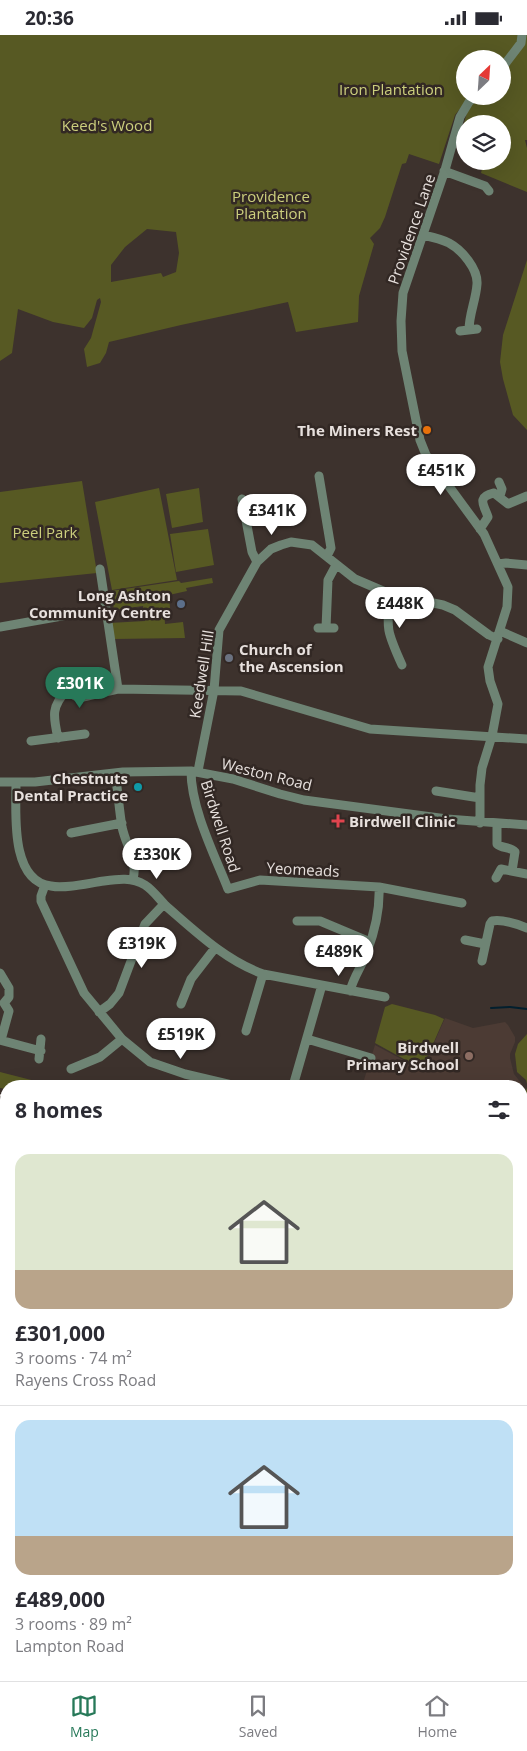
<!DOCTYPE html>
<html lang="en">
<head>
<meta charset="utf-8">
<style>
  :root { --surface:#fff; --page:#f7f7f7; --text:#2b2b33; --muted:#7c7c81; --line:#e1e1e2; --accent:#277959 }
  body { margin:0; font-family:"Open Sans",sans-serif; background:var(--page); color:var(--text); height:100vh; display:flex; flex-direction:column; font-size:19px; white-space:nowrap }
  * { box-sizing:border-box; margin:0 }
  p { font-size:16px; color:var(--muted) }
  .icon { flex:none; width:28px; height:28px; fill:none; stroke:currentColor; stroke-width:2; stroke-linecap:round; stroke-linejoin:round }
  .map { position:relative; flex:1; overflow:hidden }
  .sheet { position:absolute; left:0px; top:1045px; width:528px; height:601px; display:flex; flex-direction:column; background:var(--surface); border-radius:20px 20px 0 0; box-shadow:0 5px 20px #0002 }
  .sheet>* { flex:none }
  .needle { width:32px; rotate:25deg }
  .tools { position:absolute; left:456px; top:15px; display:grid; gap:10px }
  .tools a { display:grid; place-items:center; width:55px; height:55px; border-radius:50%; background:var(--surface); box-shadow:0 5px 20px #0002; font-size:25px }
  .price { position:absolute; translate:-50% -42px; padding:0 11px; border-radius:18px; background:#fff; color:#222; font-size:16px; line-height:32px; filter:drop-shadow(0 1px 2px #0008) }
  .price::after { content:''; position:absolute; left:50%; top:30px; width:15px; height:11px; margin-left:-8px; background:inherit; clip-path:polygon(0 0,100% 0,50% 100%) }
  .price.active { background:var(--accent); color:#fff }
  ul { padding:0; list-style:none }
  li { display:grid; align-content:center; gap:10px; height:265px; padding:0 15px }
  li+li { border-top:1px solid var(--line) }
  li span { display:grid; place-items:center; height:155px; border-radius:15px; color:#555 }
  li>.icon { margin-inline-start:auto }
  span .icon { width:90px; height:90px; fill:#fffc; stroke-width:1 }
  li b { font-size:21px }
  h2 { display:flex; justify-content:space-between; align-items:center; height:60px; padding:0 15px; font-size:21px }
  .status { display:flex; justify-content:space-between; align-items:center; height:35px; padding:0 25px; background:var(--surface); direction:ltr }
  .status svg { height:14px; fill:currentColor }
  .dock { display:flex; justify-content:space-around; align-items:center; height:70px; border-top:1px solid var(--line); background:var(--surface); font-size:14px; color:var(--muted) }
  .dock a { display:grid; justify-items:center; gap:2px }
  .dock .active { color:var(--accent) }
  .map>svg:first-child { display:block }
  .built { fill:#4c3b34 }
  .green { fill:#575923; fill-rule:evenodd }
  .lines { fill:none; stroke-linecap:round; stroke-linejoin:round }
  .stream { stroke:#021f2e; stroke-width:2 }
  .minor { stroke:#6e8474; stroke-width:9 }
  .major { stroke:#a6d2b3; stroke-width:10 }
  .rail { stroke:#cec7c3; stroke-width:2; stroke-dasharray:10 5; stroke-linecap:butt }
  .food-dot { fill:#e8710a; stroke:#322824; stroke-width:2 }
  .service-dot { fill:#5c6f8a; stroke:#322824; stroke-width:2 }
  .worship-dot { fill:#6b7280; stroke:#322824; stroke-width:2 }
  .culture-dot { fill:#0f9aa8; stroke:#322824; stroke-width:2 }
  .health-dot { fill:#e0444e; stroke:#322824; stroke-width:2 }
  .education-dot { fill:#8d6e63; stroke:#322824; stroke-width:2 }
  .labels { text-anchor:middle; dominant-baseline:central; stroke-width:5; stroke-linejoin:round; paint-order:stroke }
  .park-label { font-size:15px; fill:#cccf7d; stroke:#322824 }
  .street-label { font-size:15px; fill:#e7e0dd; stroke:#322824 }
  .poi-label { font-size:15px; font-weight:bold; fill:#e7e0dd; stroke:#322824; text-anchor:end }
</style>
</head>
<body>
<div class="status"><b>20:36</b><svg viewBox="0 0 49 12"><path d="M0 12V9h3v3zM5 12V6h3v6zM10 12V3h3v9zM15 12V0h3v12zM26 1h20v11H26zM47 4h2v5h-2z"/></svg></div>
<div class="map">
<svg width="527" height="1646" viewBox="0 0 527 1646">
  <rect width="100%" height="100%" fill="#3d322d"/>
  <path class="built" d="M445,983L473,993L505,987L508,990L515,1002V1007L510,1019V1023L514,1039L522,1049L523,1054L521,1057V1051H362L375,1010L422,1035Z"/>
  <path class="green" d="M0,0H527V105H525L527,113V157L481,138L484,126H502V89H465V98H461L472,61H502V24H465V61H470L455,80L439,129L409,119L406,128L402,129L385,182L380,193L370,203L374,209L359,261L358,287L296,297L288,267L181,290L109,307L106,318L100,328L87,332L84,314L91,303L101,267L100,263L97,265L92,283L84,293L53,287L18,274L12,318L0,326ZM147,194L176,197L179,218L176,237L163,242L161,238L111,247V230L125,212Z
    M527,225V395L513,380L503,344L500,327L503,300Z
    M82,446L97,538L0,548V457Z
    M159,453L177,545L112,555L95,467Z
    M199,453L203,487L172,493L166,459Z
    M208,494L214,530L176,537L170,499Z
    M212,543L213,548L186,553L187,556L169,560L170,573L164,574L165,589L183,587L185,603L113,604L109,588L145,586L143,571L114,575L111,556L179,546L181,548Z
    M392,969L435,980L444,984L422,1034L375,1008L385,972Z
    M527,999V1049L526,1045L517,1037L515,1019L518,1009Z
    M0,1037L43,1048L42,1051H6V1054L0,1053Z
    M527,1053V1169L521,1168V1065Z
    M527,1200V1252L521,1259V1209Z
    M0,1389H6V1527L0,1528Z
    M320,1640H442L420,1646H320Z"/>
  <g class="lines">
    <path class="stream" d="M491,973L510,972L527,974
      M521,1236L527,1230"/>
    <path class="minor" d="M502,33L521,8L522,0
      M475,61L469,67L460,82L445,135L403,258L401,286L402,316L420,405L426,420L484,499L508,552L507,572L488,632L490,646L498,669L492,701L482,733L480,750V788
      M444,136L485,151L489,156
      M423,200C432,202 441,204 449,208C462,215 478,234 477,249C476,265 469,279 469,295
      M460,296L477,294
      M319,441L331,513L327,521
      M499,447L502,454L500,461
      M242,464L252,517L257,527
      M480,494L488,482C484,470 476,462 494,458L508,469L527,461
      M498,529L506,528L527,530
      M100,534L118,654
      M390,559C386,594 387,597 402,630
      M0,592L73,579
      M318,593H334
      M326,593L328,545L336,530
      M500,596L527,608
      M58,703C53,681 51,671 68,654L75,661L83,662L118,654L241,656L370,694L527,704
      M31,706L85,699
      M191,736C191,773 214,819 228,854L260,845L379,852L462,868
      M198,736L214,655L219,595L257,527L271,514L281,510L291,507L312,510L355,544L390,559L443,570L455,575L489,600L498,604
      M115,738C118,756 119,774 122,792C126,811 138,826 133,844
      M0,747H35L123,737L191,736L233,744L280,759L304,765L447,784L527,790
      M16,749C16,778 10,846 51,851C66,854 89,848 104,846C118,844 132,842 145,850C153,855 159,864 166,871C196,897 225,925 263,939L385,962
      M436,756L480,763
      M497,789V809C502,814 510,811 515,817L512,836
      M71,798L122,788
      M496,843L501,834L527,839
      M45,850L41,861V866L84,958L122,1004L150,1027L185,1039L236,1051
      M297,886H320L370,907
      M465,905L485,909
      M482,926L490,889L492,886C503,884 517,889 527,893
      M0,938L9,953V962L4,968
      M350,956C354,941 362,931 367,917C375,896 380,874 379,852
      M181,969L191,944L215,913
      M99,977L110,969L119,958L145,889L164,869
      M246,996L263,939
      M307,1004L371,1023
      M0,1005L41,1016
      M1,1005L9,976L4,968
      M39,1024L41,1004
      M71,1034L100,1022L122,1004
      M293,1051L322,950"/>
    <path class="major" d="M521,1627L527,1625
      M457,1646L479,1640
      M503,1646L527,1639"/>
    <path class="rail" d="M0,1060L6,1062
      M521,1174L527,1176"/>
  </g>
  <circle class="food-dot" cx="427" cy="395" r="5"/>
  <circle class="service-dot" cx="181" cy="569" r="5"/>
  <circle class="worship-dot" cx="229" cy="623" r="5"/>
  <circle class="culture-dot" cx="138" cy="752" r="5"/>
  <path class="health-dot" d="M335.5 778.5h5v5h5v5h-5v5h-5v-5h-5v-5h5z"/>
  <circle class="education-dot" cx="469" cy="1021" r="5"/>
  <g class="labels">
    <g class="park-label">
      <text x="391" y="54">Iron Plantation</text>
      <text x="107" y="90">Keed's Wood</text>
      <text x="271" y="161">Providence<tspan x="271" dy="17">Plantation</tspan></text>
      <text x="45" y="497">Peel Park</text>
    </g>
    <g class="street-label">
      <text transform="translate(411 194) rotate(-71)">Providence Lane</text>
      <text transform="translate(201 639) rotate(-81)">Keedwell Hill</text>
      <text transform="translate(267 739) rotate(14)">Weston Road</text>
      <text transform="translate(221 791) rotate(72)">Birdwell Road</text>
      <text transform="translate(303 834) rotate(3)">Yeomeads</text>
    </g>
    <g class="poi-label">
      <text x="417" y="395">The Miners Rest</text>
      <text x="171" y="560">Long Ashton<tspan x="171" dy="17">Community Centre</tspan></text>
      <text x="239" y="614" text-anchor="start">Church of<tspan x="239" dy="17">the Ascension</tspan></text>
      <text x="128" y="743">Chestnuts<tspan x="128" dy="17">Dental Practice</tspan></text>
      <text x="349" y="786" text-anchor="start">Birdwell Clinic</text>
      <text x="459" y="1012">Birdwell<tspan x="459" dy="17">Primary School</tspan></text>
    </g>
  </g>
</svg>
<div class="tools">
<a><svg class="needle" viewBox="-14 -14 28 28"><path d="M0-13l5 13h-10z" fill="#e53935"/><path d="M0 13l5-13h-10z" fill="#7c7c81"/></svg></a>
<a><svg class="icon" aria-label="layers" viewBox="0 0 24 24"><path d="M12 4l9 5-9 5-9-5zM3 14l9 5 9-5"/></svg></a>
</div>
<b class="price" style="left:441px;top:461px">£451K</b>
<b class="price" style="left:272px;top:501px">£341K</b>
<b class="price" style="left:400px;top:594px">£448K</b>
<b class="price active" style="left:80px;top:674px">£301K</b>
<b class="price" style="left:157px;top:845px">£330K</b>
<b class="price" style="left:142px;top:934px">£319K</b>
<b class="price" style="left:339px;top:942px">£489K</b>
<b class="price" style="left:181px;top:1025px">£519K</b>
<section class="sheet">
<h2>8 homes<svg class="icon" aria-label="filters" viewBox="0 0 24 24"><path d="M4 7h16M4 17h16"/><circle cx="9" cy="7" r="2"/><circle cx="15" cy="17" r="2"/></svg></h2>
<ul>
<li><span style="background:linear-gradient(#dfe7d0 75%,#b9a48a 0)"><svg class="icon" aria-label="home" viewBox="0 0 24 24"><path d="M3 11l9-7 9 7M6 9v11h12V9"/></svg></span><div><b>£301,000</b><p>3 rooms · 74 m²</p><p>Rayens Cross Road</p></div></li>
<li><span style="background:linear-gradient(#bfe0f5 75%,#b9a48a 0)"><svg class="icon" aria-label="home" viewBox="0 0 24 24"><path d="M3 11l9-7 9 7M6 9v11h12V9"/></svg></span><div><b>£489,000</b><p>3 rooms · 89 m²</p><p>Lampton Road</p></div></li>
</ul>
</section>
</div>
<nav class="dock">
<a class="active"><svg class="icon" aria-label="map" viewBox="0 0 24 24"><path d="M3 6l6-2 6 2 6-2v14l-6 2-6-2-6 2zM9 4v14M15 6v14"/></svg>Map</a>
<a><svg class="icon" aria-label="saved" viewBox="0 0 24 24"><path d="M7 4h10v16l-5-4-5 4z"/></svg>Saved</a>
<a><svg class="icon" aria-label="home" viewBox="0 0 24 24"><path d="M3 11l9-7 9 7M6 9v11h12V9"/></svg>Home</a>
</nav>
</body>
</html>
